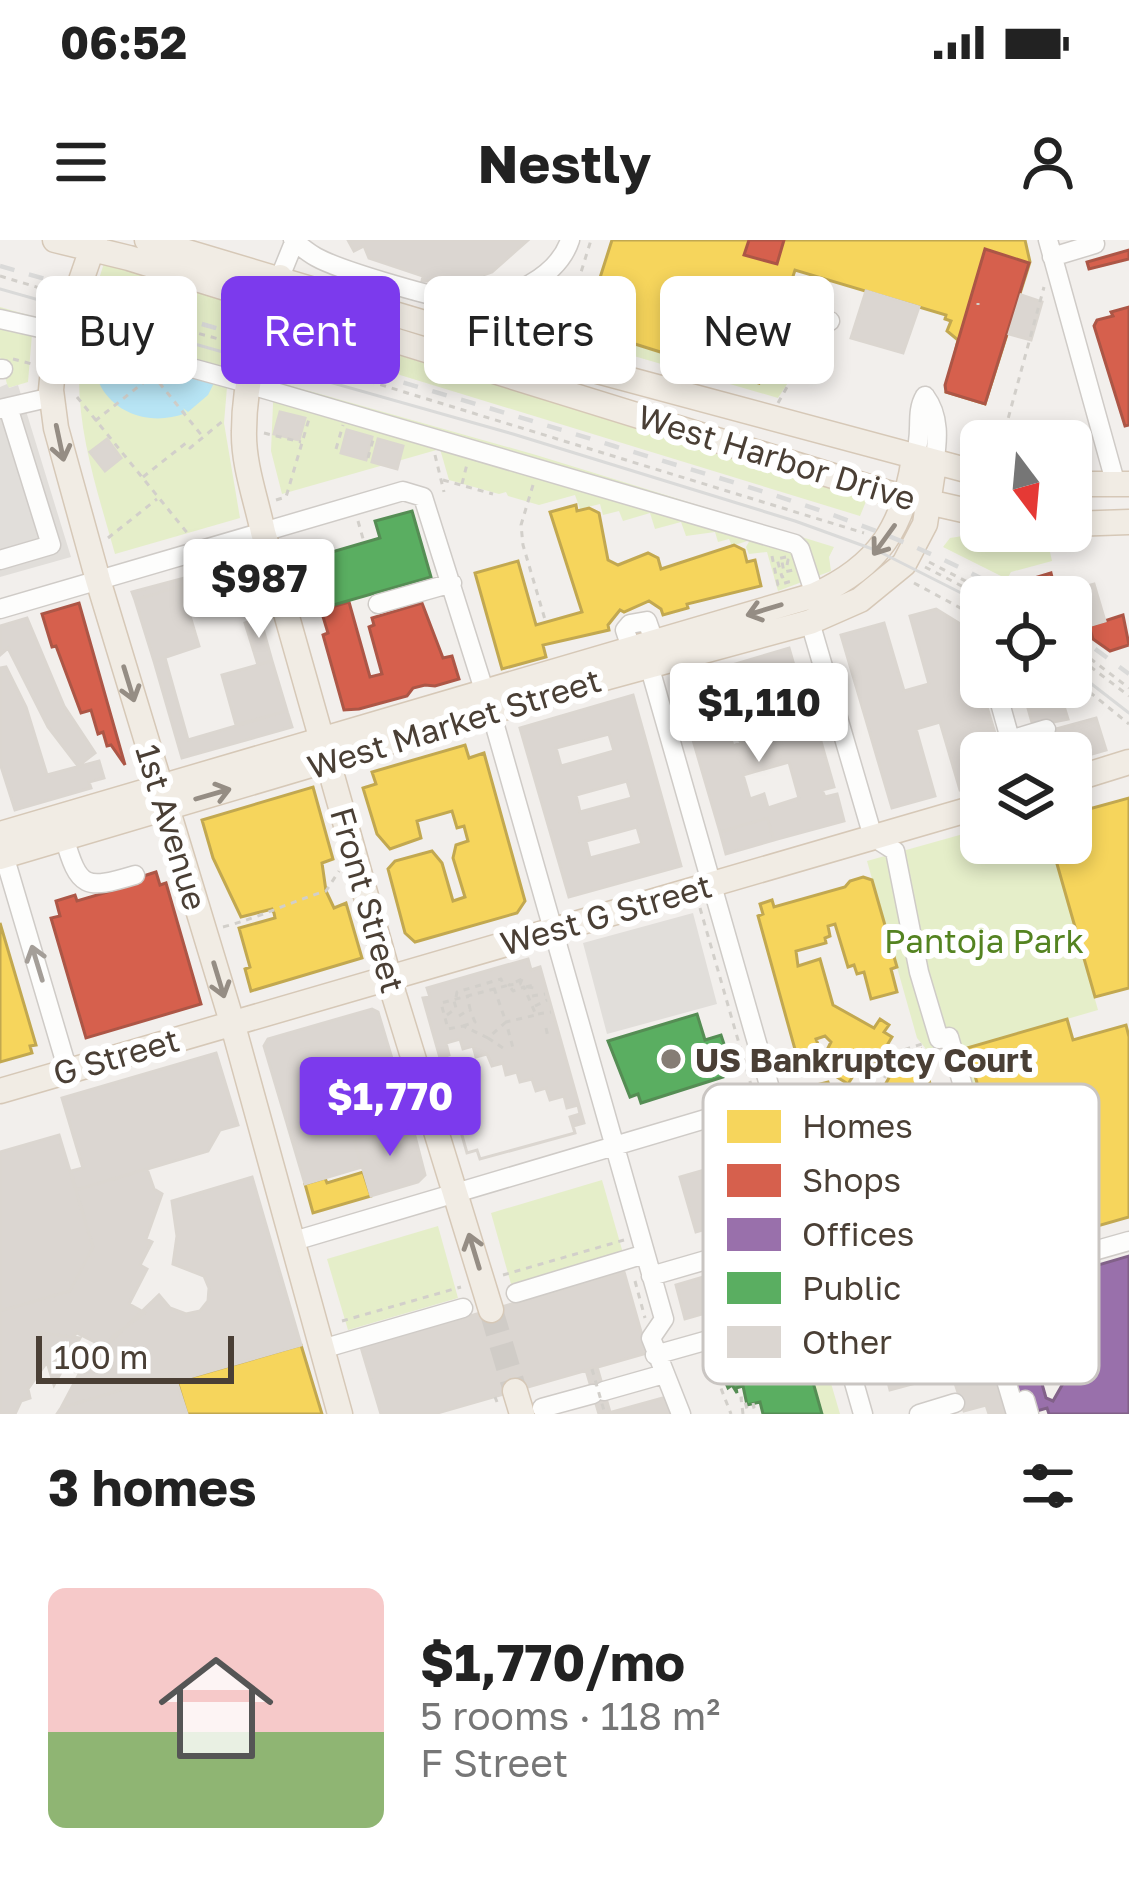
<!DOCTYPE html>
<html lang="en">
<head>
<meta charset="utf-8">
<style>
  :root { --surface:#fff; --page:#f2f2f2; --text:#222; --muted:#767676; --line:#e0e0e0; --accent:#7c3aed }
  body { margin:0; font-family:"Golos Text",sans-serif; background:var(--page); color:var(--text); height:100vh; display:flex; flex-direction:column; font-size:45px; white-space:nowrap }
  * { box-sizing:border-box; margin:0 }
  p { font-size:39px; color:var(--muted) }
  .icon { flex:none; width:66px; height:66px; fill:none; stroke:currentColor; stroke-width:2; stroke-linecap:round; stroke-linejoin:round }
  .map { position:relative; height:1174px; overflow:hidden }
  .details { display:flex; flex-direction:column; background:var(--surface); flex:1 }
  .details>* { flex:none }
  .banner { position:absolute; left:36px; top:36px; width:1059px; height:108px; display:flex; gap:24px }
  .needle { width:78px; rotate:164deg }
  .fabs { position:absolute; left:960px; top:180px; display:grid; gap:24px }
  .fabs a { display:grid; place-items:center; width:132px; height:132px; border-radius:18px; background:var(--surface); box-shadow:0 6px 18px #0003; font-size:60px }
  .scale { position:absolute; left:36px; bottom:30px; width:198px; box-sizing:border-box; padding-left:12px; border:6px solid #4a3f35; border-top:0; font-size:33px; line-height:42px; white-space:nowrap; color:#4a3f35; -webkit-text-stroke:9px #fff; paint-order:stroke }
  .price { position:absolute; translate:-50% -102px; padding:0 27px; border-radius:12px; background:#fff; color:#222; font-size:39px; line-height:78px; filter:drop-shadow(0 3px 6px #0008) }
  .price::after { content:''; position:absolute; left:50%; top:72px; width:36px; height:27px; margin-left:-18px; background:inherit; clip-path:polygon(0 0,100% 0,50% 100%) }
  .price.selected { background:var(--accent); color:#fff }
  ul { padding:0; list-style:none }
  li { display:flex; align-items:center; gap:36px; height:300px; padding:0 48px }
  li+li { border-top:3px solid var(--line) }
  li span { display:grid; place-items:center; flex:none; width:336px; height:240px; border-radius:18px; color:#555 }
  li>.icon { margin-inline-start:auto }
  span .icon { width:144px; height:144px; fill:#fffc; stroke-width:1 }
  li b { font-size:51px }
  h2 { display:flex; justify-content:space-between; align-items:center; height:144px; padding:0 48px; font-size:51px }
  .pill { padding:0 42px; border-radius:18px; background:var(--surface); box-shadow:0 6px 18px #0003; font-size:42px; line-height:108px }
  .pill.selected { background:var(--accent); color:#fff }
  .status { display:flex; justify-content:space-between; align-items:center; height:84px; padding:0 60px; background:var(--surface); direction:ltr }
  .status svg { height:33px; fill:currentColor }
  header { display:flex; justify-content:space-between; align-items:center; height:156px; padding:0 48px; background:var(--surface); font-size:54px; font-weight:700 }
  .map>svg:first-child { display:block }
  .green { fill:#e5eec9 }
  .parking { fill:#e1deda }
  .water { fill:#b7e4f4 }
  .homes { fill:#f6d55c; stroke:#c2a850; stroke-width:3 }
  .shops { fill:#d6604d; stroke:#ac5646; stroke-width:3 }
  .offices { fill:#9970ab; stroke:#816188; stroke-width:3; fill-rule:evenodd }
  .public { fill:#5aae61; stroke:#558d54; stroke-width:3 }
  .building { fill:#dbd6d1; stroke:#dbd6d0; stroke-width:3; fill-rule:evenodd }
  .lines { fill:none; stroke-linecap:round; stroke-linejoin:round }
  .major-tunnel { stroke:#d0ccc7; stroke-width:24; stroke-dasharray:24 12; stroke-linecap:butt }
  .minor-casing { stroke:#cfcbc7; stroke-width:21 }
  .major-casing { stroke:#d6c8b7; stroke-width:27 }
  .path { stroke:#d2cfca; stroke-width:3; stroke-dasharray:6 6; stroke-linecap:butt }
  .minor { stroke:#fdfdfc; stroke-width:18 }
  .major { stroke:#f1ece4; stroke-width:24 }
  .tram { stroke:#dadad9; stroke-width:3 }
  .rail { stroke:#dadad9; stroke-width:4.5; stroke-dasharray:15 15; stroke-linecap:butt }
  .path-bridge { stroke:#d2cfca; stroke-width:3; stroke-dasharray:6 6; stroke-linecap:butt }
  .oneway { stroke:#958d84 }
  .oneway2 { stroke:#a49e98 }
  .poi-dot { fill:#857d75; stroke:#fff; stroke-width:4.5 }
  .labels { text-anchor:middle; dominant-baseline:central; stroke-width:12; stroke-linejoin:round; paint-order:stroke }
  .street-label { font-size:33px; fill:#4a3f35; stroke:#fff }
  .park-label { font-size:33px; fill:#548321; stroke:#fff }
  .poi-label { font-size:33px; font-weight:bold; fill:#4a3f35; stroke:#fff; text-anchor:start }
  .key { fill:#fff; stroke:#c9c5c2; stroke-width:3 }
  .key-label { font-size:33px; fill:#4a3f35 }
</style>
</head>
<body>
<div class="status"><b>06:52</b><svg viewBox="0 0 49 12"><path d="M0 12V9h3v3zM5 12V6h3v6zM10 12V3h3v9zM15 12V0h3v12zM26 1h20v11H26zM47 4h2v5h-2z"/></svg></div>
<header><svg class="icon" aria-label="menu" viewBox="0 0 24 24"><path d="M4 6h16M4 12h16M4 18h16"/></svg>Nestly<svg class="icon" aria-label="person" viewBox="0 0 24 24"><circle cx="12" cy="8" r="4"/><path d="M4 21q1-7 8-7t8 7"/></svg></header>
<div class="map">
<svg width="1129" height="1174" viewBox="0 0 1129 1174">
  <rect width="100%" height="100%" fill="#f2efec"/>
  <path class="green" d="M104,23L247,68L227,147L224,183L240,278L115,314C95,242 69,170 83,94C88,70 97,46 104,23Z
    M0,67L39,78L32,94L28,142L8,148L0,117Z
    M292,83L320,91L867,259L860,276L286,100Z
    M607,95L758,143L765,125L788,131L791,138L778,158L603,107Z
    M274,141L536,215L834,307L829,317L831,331L778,351L767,312L749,314L746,307L750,300L732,306L729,299L718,302L715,292L686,296L681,282L655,289L650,273L623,281L619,271L603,275L600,264L580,269L575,255L539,265L508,256L506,252L499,254L449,240L440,209L282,254L271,211Z
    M969,295L1025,310L1050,312L1052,321L1011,332L1007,339L943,307L950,298Z
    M981,589V603H1051L1098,770L967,808L1034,1042L870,1089L858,1051L1000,1010L943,806L926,809L917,798L867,621Z
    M602,940L623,1013L511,1044L491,973Z
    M438,986L458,1058L348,1090L327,1019Z
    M823,1116L840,1174H822L807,1121Z"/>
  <path class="parking" d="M7,144L9,148L18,145L71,317L0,337V147Z
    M693,673L717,764L607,794L583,703Z"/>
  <path class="water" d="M94,104L216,139L208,155L188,172L183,168L186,173C137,192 86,159 94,104Z"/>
  <path class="homes" d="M612,0H1025L1030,22L985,164L946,152L958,100L947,91L951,81L945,79L946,75L795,30L759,143L584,88Z
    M576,265L577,271L589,268L599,273L608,320L618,325L648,313L658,318L661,329L734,305L744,310L747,322L755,320L761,346L687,364L688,368L663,375L661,369L649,361L624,372L620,370L608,385L609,390L543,405L546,417L502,429L475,333L518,321L536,385L582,372L550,272Z
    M465,505L469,518L484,513L525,661L517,673L415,702L405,693L388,629L395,621L432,611L442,623L453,661L465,657L453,618L456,605L468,601L464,586L457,588L452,571L417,581L421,598L390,609L377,594L363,548L376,544L372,532Z
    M313,547L333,619L322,623L326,651L334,668L346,663L362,718L251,751L245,729L250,727L239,688L275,678L274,673L272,669L241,677L213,618L202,580Z
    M1129,558V748L1095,757L1051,603H1071V574Z
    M863,637L872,640L897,727L891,729L897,752L871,759L864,732L857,734L854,725L848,727L835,684L828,686L830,696L825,698L826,703L796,711L798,726L820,719L833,765L874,788L880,779L889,785L884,792L892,797L877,822L869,819L860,836L855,833L848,844L837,837L844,825L825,814L831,802L825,796L816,799L819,807L796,813L758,676L763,674L760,664L772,660L774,667L845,647L850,641Z
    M0,683L36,805L30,806L32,813L0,822Z
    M1067,779L1073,800L1126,785L1129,797V977L1024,1007L967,808Z
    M921,811L937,869L928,885L917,879L896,916L888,911L876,934L892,981L872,986L877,999L916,987L920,1001L931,997L920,960L927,957L924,947L931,943L923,916L972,902L1000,1010L870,1047L869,1041L859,1043L829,936L855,884L862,888L899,819L912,825Z
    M828,842L838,873L821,878L812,846Z
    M363,932L371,956L313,973L305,944L325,938L327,943Z
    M301,1105L322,1174H187L177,1141Z"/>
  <path class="shops" d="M749,0H784L777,24L744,15Z
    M985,9L1029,23L985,164L946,152L945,145Z
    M1129,10V19L1089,29L1087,22Z
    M1129,67V185L1125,186L1094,86L1097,80L1113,76L1111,72Z
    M1051,333L1057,357H1030L1011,345Z
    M349,362L370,437L382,434L369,387L374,385L372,378L422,363L443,418L452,416L459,439L435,446L425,445L413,448L407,456L359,469L344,470L323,395L328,393L321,370Z
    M79,363L125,525L111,505L107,506L103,492L98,494L91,470L81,473L56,406L52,407L42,374Z
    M1123,375L1129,405L1110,411L1093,399L1089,386Z
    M156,632L160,645L166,643L201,764L86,798L51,678L60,676L56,661L75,655L77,661L138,643L137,638Z"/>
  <path class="offices" d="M1129,1016V1174H1049L1047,1168L1033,1172L1020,1161L989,1057ZM1082,1110L1053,1161L1046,1158L1036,1123Z"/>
  <path class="public" d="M412,271L431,337L316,370L301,321L380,298L375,281Z
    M697,774L705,800L721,795L731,825L720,828L723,837L641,863L638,854L630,857L608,801Z
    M740,1100H766L763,1103L764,1117L772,1114L776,1128L805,1114L822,1174H763L760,1162L747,1165L743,1146L736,1148L737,1153L732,1145L728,1148L717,1122L720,1110Z"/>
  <path class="building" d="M348,0H528L492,32L467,41H422L423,36L369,18L364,6L354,11Z
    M866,51L919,67L903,113L851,98Z
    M1021,55L1042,62L1031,100L1009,94Z
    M280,172L305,178L299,200L274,194Z
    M347,190L372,197L366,220L341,213Z
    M107,199L121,218L105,231L90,212Z
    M378,199L403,206L397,229L372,222Z
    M244,322L256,363L248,365L244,351L237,353L233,340L184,355L181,346L135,360L132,352Z
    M1077,338L1080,348L1094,344L1105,381L1078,389L1071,384V357H1058L1057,352L1061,351L1059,343Z
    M181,346L199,406L154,421L135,360Z
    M936,369L962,385L1001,513H981V544L960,550L940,482L916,489L935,556L892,568L841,395L884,383L904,451L929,444L910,376Z
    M27,378L64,466L95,513L78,526L48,487L8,408L0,415V386Z
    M260,378L272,421L258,425L245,383Z
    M789,408L804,460L748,476L732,425Z
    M165,418L188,500L287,471L292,487L182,518L154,421Z
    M272,421L287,471L236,485L222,435Z
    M6,427L26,467L47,535L99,521L104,538L89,542L91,548L15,570L0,523V428Z
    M726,429L730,437L735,436L743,461L722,469L733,506L741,503L739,499L814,477L834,547L822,550L825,557L837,554L844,581L774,600L767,578L720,592L683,466L692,463L689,456L680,458L675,444ZM789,522L799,558L768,568L764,554L750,559L743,535Z
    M1022,447H1052L1050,450L1058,465L1063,463L1068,479L1033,486Z
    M633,455L681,626L569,657L520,488ZM609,494L614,511L561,526L556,508ZM627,541L632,558L580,572L576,555ZM637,587L642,604L590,618L586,601Z
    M1096,478L1106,510L1071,520V513H1040L1034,495Z
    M767,578L774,600L726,614L720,592Z
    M528,719L531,730L540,727L584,883L573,886L575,893L480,919L477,910L467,913L423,758L430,757L427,748Z
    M372,769L378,772L409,875L405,883L354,899L362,927L305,944L264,806L268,799ZM338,822L350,829L354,843L348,855L335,859L322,852L318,839L324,826Z
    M460,799L463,809L473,806L476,817L487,814L492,826L503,823L506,835L517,832L520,842L532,839L536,851L546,848L550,860L564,856L567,868L578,865L580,874L570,877L575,893L480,919L477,910L467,913L440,818L449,815L446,803Z
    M216,813L238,885L220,890L208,911L76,950L71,931L83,928L62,858Z
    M411,881L425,935L418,942L371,956L354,899Z
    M59,895L93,1007L70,1051L0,1071V912Z
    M739,920L755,975L696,992L680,937Z
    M147,929L154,949L162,954L146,999L152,1002L140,1025L147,1029L129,1064L145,1073L112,1097L105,1107L77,1093L72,1097L39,1093L47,1122L28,1149L30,1158L21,1161L15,1174H0V1071L70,1051L93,1007L76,950Z
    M252,937L301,1105L176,1141L174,1134L61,1168L96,1102L105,1107L159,1055L170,1068L186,1074L200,1071L208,1061L209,1048L204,1036L173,1024L177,996L172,961Z
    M768,1018L778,1052L685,1079L676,1045Z
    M624,1032L647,1113L434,1174H381L361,1107Z
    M932,1080L938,1101L926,1104L928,1112L919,1115L927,1140L890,1150L876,1095Z
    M39,1093L80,1098L54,1145L47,1122Z
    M992,1122L1007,1174H989L986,1165L964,1171L953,1137L964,1134L968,1146L986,1141L981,1125Z
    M597,1127L610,1172L605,1174H599L586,1130Z
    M174,1134L187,1174H57L61,1168Z
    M666,1157L671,1174H605Z"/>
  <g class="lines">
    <path class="major-tunnel" d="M491,1070L515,1151"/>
    <defs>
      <path id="minor" d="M293,0C300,6 307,12 316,17C339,30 445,62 471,62C509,60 558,37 570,0
        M1048,0L1116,245
        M1052,17L1095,4
        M280,37L295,0
        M783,67L830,81
        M0,79L40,88
        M777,85L823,98
        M79,97L239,141
        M478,99L493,58
        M773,101L817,115
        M767,118L813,132
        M585,127L597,92
        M0,129H3
        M261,148L795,304L800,309L815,355
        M925,156C940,176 938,200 934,224
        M0,169L52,157
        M914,218C924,194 914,174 925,156
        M0,320L51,305L8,167
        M378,364L452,343
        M0,369L403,251L423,257L491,472L664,1079L651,1098L681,1174
        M810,382L873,597L895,611L919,732L939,799L949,797L1013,1022L1009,1034L977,1043L1016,1174
        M631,408L625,390L630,384L647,381L654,401
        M649,425L863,1174
        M1000,463L1014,513
        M1010,500L1046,489
        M64,597C79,649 85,650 135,635
        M1,605L68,831
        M294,1001L773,859
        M1030,1029L1129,1001
        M651,1036L765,1003L778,986L775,965
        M516,1053L645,1014
        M322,1109L463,1068
        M655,1115L815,1070
        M604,1151L664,1134
        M1025,1160L1029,1174
        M542,1168L593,1154
        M919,1174L955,1163"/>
      <path id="major" d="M55,0L129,18L888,253L981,274
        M95,0L54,119L51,150L56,188L98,340L232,782L340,1174
        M147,0L478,99L981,234
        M280,37C261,87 244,137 244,191C243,224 256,259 263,292L394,755L491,1070
        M1071,244H1129
        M1071,284L1129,282
        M1071,540L1129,522
        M0,594L815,355C879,326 904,286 914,218
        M0,617L608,437L810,382L860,360L904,324L925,284L934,224
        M0,851L981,566
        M515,1151L522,1174"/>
    </defs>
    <use href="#minor" class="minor-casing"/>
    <use href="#major" class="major-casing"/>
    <path class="path" d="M0,36L53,52
      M483,36L485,40
      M95,65L237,104
      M978,65V63
      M560,100L591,0
      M277,113L864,293
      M13,119L32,124
      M77,157L189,295
      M778,163L791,140
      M95,181L153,135L203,197
      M264,193L301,202
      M1002,201L1044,47
      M336,209L343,185
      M435,215L444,252
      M368,218L373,200
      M143,237L186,203L190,208L224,180
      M443,240L493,254
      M462,244L467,224
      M533,245L521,285L523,305L546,383
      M276,260L286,257L309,179
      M358,281L364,302
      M108,298L157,259
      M772,316L778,345L795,340
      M786,317L777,319L782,337L788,335
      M929,322L996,357
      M787,325L788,320L782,322L784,332L793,330
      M925,327L983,357
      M914,343L981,379
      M1071,404L1129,448
      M1071,412L1129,456
      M1071,437L1129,484
      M980,440L971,408L981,405
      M700,668L751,845
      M223,687C261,677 290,662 326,651L339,631
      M522,739L520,744L509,745Z
      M526,747L534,745V748L528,747
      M494,748L506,782L488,798L506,810
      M532,756L545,754
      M456,757L457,752L501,739L503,744
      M535,766L547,760
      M538,774L551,772
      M447,775L456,768L454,761
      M459,776L470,769L467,755
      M463,786L475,782L470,770
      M546,788L548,797
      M488,798L463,786L448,789L441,763L509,745L513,751L524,747L536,775L506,782L513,808
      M809,886L866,870L900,811L925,803
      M503,1035L624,1000
      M635,1041L645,1078
      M858,1077L964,1047
      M342,1081L461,1047
      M708,1115L731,1174
      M495,1157L497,1162
      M743,1174L741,1158H744L747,1169L754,1167L753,1163"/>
    <use href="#minor" class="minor"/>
    <use href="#major" class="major"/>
    <path class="tram" d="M0,49L513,194L795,281L878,311L981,363
      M1071,428L1129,473"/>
    <path class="rail" d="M0,26C205,85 410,143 614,206C753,249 889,284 1015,357
      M1071,391L1129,434"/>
    <path class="path-bridge" d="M592,1129L605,1174"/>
  </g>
  <defs><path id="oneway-shaft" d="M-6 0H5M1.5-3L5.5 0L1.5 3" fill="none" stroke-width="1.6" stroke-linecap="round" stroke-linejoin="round" transform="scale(3)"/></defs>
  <g class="oneway">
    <use href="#oneway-shaft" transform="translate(60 203) rotate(78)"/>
    <use href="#oneway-shaft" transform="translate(884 300) rotate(126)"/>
    <use href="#oneway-shaft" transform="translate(764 370) rotate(163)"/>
    <use href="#oneway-shaft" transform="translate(129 444) rotate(73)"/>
    <use href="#oneway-shaft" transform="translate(213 554) rotate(-16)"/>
    <use href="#oneway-shaft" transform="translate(219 740) rotate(73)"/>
    <use href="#oneway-shaft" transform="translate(474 1011) rotate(-107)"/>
  </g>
  <use class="oneway2" href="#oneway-shaft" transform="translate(37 723) rotate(-107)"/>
  <circle class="poi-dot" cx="671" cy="819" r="12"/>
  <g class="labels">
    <g class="street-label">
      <text transform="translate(777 217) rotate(17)">West Harbor Drive</text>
      <text transform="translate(454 483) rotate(-17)">West Market Street</text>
      <text transform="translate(172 587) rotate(73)">1st Avenue</text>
      <text transform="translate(368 660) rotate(74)">Front Street</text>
      <text transform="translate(606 674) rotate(-16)">West G Street</text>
      <text transform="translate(116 816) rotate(-16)">G Street</text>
    </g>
    <g class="park-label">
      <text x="984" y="700">Pantoja Park</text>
    </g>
    <g class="poi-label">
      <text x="695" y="819">US Bankruptcy Court</text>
    </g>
  </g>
  <rect x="703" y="844" width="396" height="300" rx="18" class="key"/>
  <rect x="727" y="870" width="54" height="33" fill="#f6d55c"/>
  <rect x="727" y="924" width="54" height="33" fill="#d6604d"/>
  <rect x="727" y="978" width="54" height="33" fill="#9970ab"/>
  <rect x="727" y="1032" width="54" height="32" fill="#5aae61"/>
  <rect x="727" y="1086" width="54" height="32" fill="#dbd6d1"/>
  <g class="key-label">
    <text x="802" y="898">Homes</text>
    <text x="802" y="952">Shops</text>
    <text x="802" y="1006">Offices</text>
    <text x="802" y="1060">Public</text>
    <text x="802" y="1114">Other</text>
  </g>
</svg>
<div class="fabs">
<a><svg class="needle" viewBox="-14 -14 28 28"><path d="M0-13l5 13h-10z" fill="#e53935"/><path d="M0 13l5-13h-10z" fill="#767676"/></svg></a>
<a><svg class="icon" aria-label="locate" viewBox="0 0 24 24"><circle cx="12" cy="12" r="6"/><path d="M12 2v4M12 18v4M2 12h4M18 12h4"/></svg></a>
<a><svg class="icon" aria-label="layers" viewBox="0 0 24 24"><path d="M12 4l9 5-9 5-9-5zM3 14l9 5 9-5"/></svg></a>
</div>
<div class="scale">100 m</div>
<b class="price" style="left:259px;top:401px">$987</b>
<b class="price" style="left:759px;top:525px">$1,110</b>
<b class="price selected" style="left:390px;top:919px">$1,770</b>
<div class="banner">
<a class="pill">Buy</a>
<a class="pill selected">Rent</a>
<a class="pill">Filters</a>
<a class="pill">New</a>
</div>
</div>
<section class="details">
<h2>3 homes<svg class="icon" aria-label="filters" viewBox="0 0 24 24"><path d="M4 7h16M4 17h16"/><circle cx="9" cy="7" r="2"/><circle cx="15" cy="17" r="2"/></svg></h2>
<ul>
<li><span style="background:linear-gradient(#f6c9c9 60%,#8fb573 0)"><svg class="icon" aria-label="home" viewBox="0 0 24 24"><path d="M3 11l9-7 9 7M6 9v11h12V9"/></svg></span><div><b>$1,770/mo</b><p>5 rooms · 118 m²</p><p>F Street</p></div></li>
</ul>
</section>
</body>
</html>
